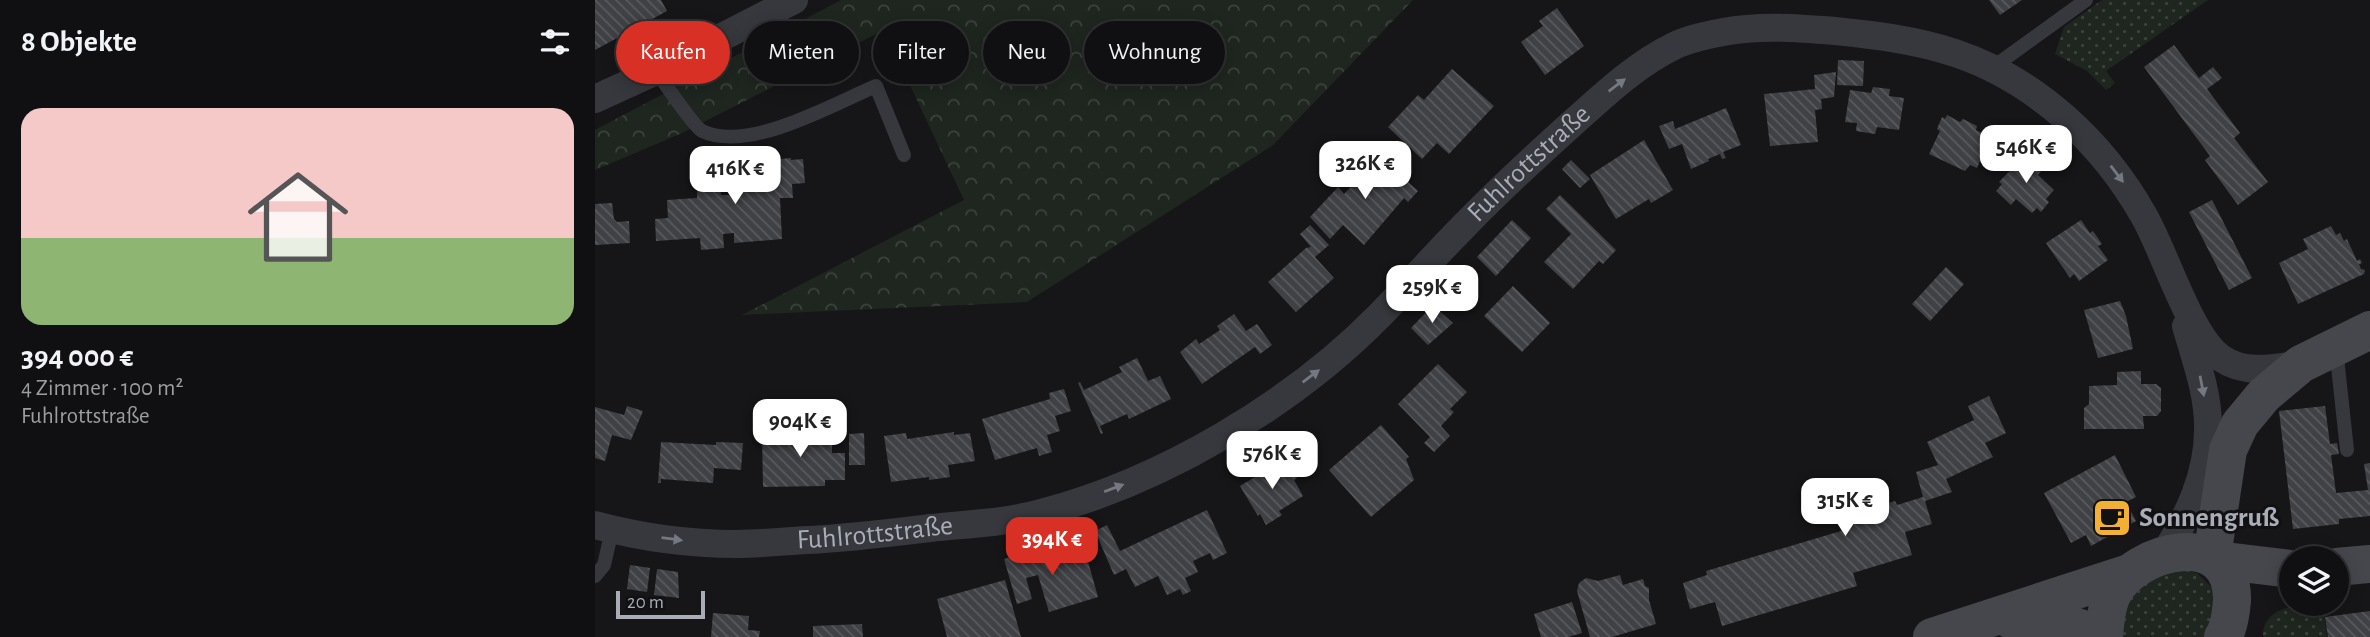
<!DOCTYPE html>
<html lang="de">
<head>
<meta charset="utf-8">
<style>
  :root { --surface:#101012; --page:#19191b; --text:#f1f3f6; --muted:#9c9d9f; --line:#303032; --accent:#d93025 }
  body { margin:0; font-family:"Alegreya Sans",sans-serif; background:var(--page); color:var(--text); height:100vh; display:flex; flex-direction:column; font-size:26px; white-space:nowrap }
  * { box-sizing:border-box; margin:0 }
  p { font-size:23px; color:var(--muted) }
  .icon { flex:none; width:38px; height:38px; fill:none; stroke:currentColor; stroke-width:2; stroke-linecap:round; stroke-linejoin:round }
  .map { position:relative; flex:1; overflow:hidden }
  .sheet { display:flex; flex-direction:column; background:var(--surface); width:595px }
  .sheet>* { flex:none }
  .guide { position:absolute; left:21px; top:21px; width:665px; height:63px; display:flex; gap:14px }
  .tools { position:absolute; left:1684px; top:546px; display:grid; gap:14px }
  .tools a { display:grid; place-items:center; width:70px; height:70px; border-radius:50%; background:var(--surface); box-shadow:0 4px 18px #0003,0 0 0 2px var(--line); font-size:35px }
  .scale { position:absolute; left:21px; bottom:18px; width:89px; box-sizing:border-box; padding-left:7px; border:4px solid #a8adb8; border-top:0; font-size:19px; line-height:24px; white-space:nowrap; color:#a8adb8; -webkit-text-stroke:5px #111113; paint-order:stroke }
  .price { position:absolute; translate:-50% -60px; padding:0 16px; border-radius:14px; background:#fff; color:#222; font-size:23px; line-height:46px; filter:drop-shadow(0 2px 4px #0008) }
  .price::after { content:''; position:absolute; left:50%; top:42px; width:21px; height:16px; margin-left:-10px; background:inherit; clip-path:polygon(0 0,100% 0,50% 100%) }
  .price.on { background:var(--accent); color:#fff }
  ul { padding:0; list-style:none }
  li { display:grid; align-content:center; gap:14px; height:371px; padding:0 21px }
  li span { display:grid; place-items:center; height:217px; border-radius:21px; color:#555 }
  li>.icon { margin-inline-start:auto }
  span .icon { width:126px; height:126px; fill:#fffc; stroke-width:1 }
  li b { font-size:30px }
  h2 { display:flex; justify-content:space-between; align-items:center; height:84px; padding:0 21px; font-size:30px }
  .pill { padding:0 24px; border-radius:32px; background:var(--surface); box-shadow:0 4px 18px #0003,0 0 0 2px var(--line); font-size:24px; line-height:63px }
  .pill.on { background:var(--accent); color:#fff }
  main { display:flex; flex:1; min-height:0 }
  .map>svg:first-child { display:block }
  .grass { fill:url(#grass-dots) }
  .forest { fill:url(#forest-crowns) }
  .building { fill:url(#building-back-hatch) }
  .lines { fill:none; stroke-linecap:round; stroke-linejoin:round }
  .lane { stroke:#37383d; stroke-width:14 }
  .street { stroke:#37383d; stroke-width:28 }
  .secondary { stroke:#45474d; stroke-width:38 }
  .oneway { fill:#757881 }
  .labels { text-anchor:middle; dominant-baseline:central; stroke-width:6; stroke-linejoin:round; paint-order:stroke }
  .street-label { font-size:28px; fill:#a8adb8; stroke:#111113 }
  .poi-label { font-size:28px; font-weight:bold; fill:#a8adb8; stroke:#111113; text-anchor:start }
</style>
</head>
<body>
<main>
<section class="sheet">
<h2>8 Objekte<svg class="icon" aria-label="filters" viewBox="0 0 24 24"><path d="M4 7h16M4 17h16"/><circle cx="9" cy="7" r="2"/><circle cx="15" cy="17" r="2"/></svg></h2>
<ul>
<li><span style="background:linear-gradient(#f6c9c9 60%,#8fb573 0)"><svg class="icon" aria-label="home" viewBox="0 0 24 24"><path d="M3 11l9-7 9 7M6 9v11h12V9"/></svg></span><div><b>394 000 €</b><p>4 Zimmer · 100 m²</p><p>Fuhlrottstraße</p></div></li>
</ul>
</section>
<div class="map">
<svg width="1775" height="637" viewBox="0 0 1775 637">
  <defs>
    <pattern id="grass-dots" width="8" height="8" patternUnits="userSpaceOnUse" patternTransform="scale(1.75)"><rect width="8" height="8" fill="#1e261f"/><path d="M2 2h.1M6 6h.1" fill="none" stroke="#3c433d" stroke-width="1.8" stroke-linecap="round"/></pattern>
    <pattern id="forest-crowns" width="20" height="18" patternUnits="userSpaceOnUse" patternTransform="scale(1.75)"><rect width="20" height="18" fill="#1e261f"/><path d="M2 6a3 3 0 1 1 6 0M12 15a3 3 0 1 1 6 0" fill="none" stroke="#3c433d"/></pattern>
    <pattern id="building-back-hatch" width="6" height="6" patternUnits="userSpaceOnUse" patternTransform="scale(1.75)"><rect width="6" height="6" fill="#404145"/><path d="M-1 5l2 2M0 0l6 6M5-1l2 2" fill="none" stroke="#595a5e"/></pattern>
  </defs>
  <rect width="100%" height="100%" fill="#161618"/>
  <path class="grass" d="M1507,0H1613L1511,71L1520,83L1511,90L1492,71L1460,54L1469,27Z
    M1587,569L1602,573L1620,591L1612,637H1528L1526,617L1533,600L1558,577Z
    M1728,604L1732,637H1668C1667,606 1705,604 1728,604Z"/>
  <path class="forest" d="M246,0H818L678,145L432,302L147,315L369,200L289,30L85,134L0,170V130Z"/>
  <path class="building" d="M0,0H66L72,11L0,50Z
    M1394,0H1427L1405,15Z
    M962,8L989,46L950,75L926,42L948,26L944,21Z
    M1579,45L1604,78L1618,67L1627,78L1612,89L1645,133L1639,138L1673,182L1643,205L1610,160L1615,156L1549,67Z
    M1243,60L1269,61L1268,86L1242,85Z
    M857,69L899,106L854,154L842,143L827,159L793,127L823,95L829,100Z
    M1241,72L1239,97L1226,99L1227,109L1220,110L1223,142L1175,146L1169,94L1220,89L1219,75Z
    M1278,87L1295,89L1294,96L1309,98L1304,130L1282,127L1280,134L1261,131L1262,123L1250,122L1255,90L1276,93Z
    M1131,108L1146,145L1128,152L1131,158L1127,159L1125,154L1113,159L1114,161L1096,169L1087,144L1074,149L1064,126L1078,121L1080,129Z
    M1352,115L1365,122L1368,119L1382,126L1381,130L1395,137L1382,168L1375,165L1370,171L1334,154L1345,131L1342,129L1347,117L1350,119Z
    M1049,140L1078,190L1056,203L1054,199L1021,219L995,175Z
    M778,150L823,191L813,202L809,198L769,245L748,225L735,239L715,217L743,187L749,194L776,166L769,160Z
    M1430,155L1436,156L1446,165L1447,170L1443,175L1459,190L1451,199L1454,202L1446,212L1442,208L1437,213L1421,199L1416,205L1401,191L1407,184L1404,182Z
    M196,158V160L208,159L210,183L197,184L198,198H185L187,239L139,243V233L128,234L129,248L106,250L105,238L61,241L60,219L73,218L72,200L102,198V190L125,188L126,195H136L134,164Z
    M976,160L995,179L985,188L967,169Z
    M965,195L1021,250L1008,264L1004,261L978,289L949,262L976,234L951,209Z
    M1617,200L1657,278L1634,290L1594,212Z
    M17,203L19,219L22,222L34,221L35,243L0,245V204Z
    M917,220L936,238L901,276L882,257Z
    M1486,220L1495,233L1498,231L1507,244L1503,246L1513,260L1484,281L1479,274L1475,278L1451,243Z
    M715,225L734,245L720,257L739,278L701,312L673,282L711,248L716,247L705,234Z
    M1736,226L1741,235L1745,233L1749,241L1752,239L1762,261L1765,259L1767,263L1764,264L1766,269L1770,270L1769,274L1703,304L1684,263L1713,249L1708,239Z
    M1351,267L1369,284L1335,321L1317,304Z
    M918,286L955,323L927,352L889,316Z
    M1525,301L1531,316L1538,349L1503,358L1489,310Z
    M838,305L858,323L833,345L816,328Z
    M639,314L651,331L662,324L677,345L665,354L660,347L607,384L585,352L601,339L604,344L625,330L622,326Z
    M542,358L553,381L565,376L576,399L534,419L532,414L505,426L508,433L506,434L483,383L485,382L489,390L527,372L524,367Z
    M843,364L872,392L855,409L859,412L846,426L855,436L839,452L829,443L835,437L803,404Z
    M1546,371V384H1561L1566,388V411L1562,416H1548L1549,429H1489V408L1494,404V386L1522,385V372Z
    M469,389L476,411L460,416L465,431L452,435L457,452L444,456L442,448L400,460L387,419L455,399L454,393Z
    M1394,396L1411,433L1390,443L1398,457L1351,479L1357,492L1330,501L1337,524L1310,532L1317,555L1258,573L1262,586L1127,626L1120,602L1095,609L1088,583L1112,575L1111,571L1246,531L1243,519L1300,501L1302,505L1328,497L1321,472L1343,465L1332,442L1379,420L1373,406Z
    M32,406L48,411L36,440L17,435L10,461L0,458V407L29,415Z
    M1730,406L1735,444L1742,443L1744,454L1736,455L1741,493L1773,490L1769,464L1775,463V516L1744,519V524L1698,529L1684,411Z
    M786,425L814,457L811,459L819,480L776,517L734,470Z
    M237,431V453H250V480H230V486L168,487L167,432Z
    M359,432V435L375,433L380,461L353,465L355,477L334,480V477L296,482L289,436L311,433L312,439Z
    M269,433L270,465H254V434Z
    M66,442L121,445V442L148,443L146,470L119,468L118,483L66,479V483H63Z
    M1520,455L1541,497L1531,502L1541,521L1496,546L1491,535L1476,543L1449,493Z
    M690,459L702,478L699,480L708,496L684,511L687,515L671,525L665,514L663,516L645,486Z
    M612,510L632,553L618,560L615,553L598,561L603,572L590,578L596,591L588,595L585,589L572,595L563,576L540,587L531,569L519,575L500,531L512,525L525,551Z
    M466,542L472,563L492,558L503,597L454,612L443,575L431,578L437,599L422,604L409,559Z
    M35,565L55,568L52,592L32,589Z
    M62,569L83,572L84,598L59,595Z
    M1025,575L1028,585L1048,579L1050,586L1054,588V600L1061,624L1017,637H995L982,591L984,583L991,578L1003,581Z
    M410,580L426,637H352L342,599Z
    M977,602L987,633L973,637H946L939,614Z
    M1775,611V637H1733L1730,617Z
    M118,613L154,616L153,630L165,631L164,637H116Z
    M267,624L268,637H218V626Z"/>
  <g class="lines">
    <path class="lane" d="M1397,68L1491,0
      M61,71C69,82 98,126 107,131C154,153 236,105 281,86L309,155
      M1741,348L1752,450
      M0,576L9,565L17,530"/>
    <g class="street">
      <path d="M0,99L61,71L199,0"/>
      <path id="s1" d="M0,525C45,537 94,544 141,544C165,544 189,541 213,540C254,538 294,533 335,528C372,524 410,523 446,513C568,481 698,404 786,314C814,285 841,254 870,225C906,188 943,154 981,120C1011,93 1042,64 1079,46C1093,39 1112,35 1128,32C1165,25 1203,28 1240,31C1280,35 1321,40 1360,53C1441,80 1508,143 1549,216C1570,252 1595,337 1626,358C1650,375 1680,368 1706,364"/>
      <path d="M1568,556C1593,517 1614,474 1613,426C1613,392 1600,358 1591,326"/>
    </g>
    <path class="secondary" d="M1617,557L1633,450L1645,424L1669,395L1706,364L1775,330
      M1622,560L1696,569
      M1741,567L1775,564
      M1416,620L1473,624L1509,636
      M1337,637L1534,573
      M1509,637C1510,623 1511,608 1517,595C1540,548 1639,526 1637,601C1636,612 1634,628 1628,637"/>
  </g>
  <defs><path id="oneway-solid" d="M-6-.8H1V-3.2L6.5 0L1 3.2V.8H-6Z" transform="scale(1.75)"/></defs>
  <g class="oneway">
    <use href="#oneway-solid" transform="translate(1022 85) rotate(-37)"/>
    <use href="#oneway-solid" transform="translate(1522 174) rotate(53)"/>
    <use href="#oneway-solid" transform="translate(716 376) rotate(-37)"/>
    <use href="#oneway-solid" transform="translate(1607 386) rotate(79)"/>
    <use href="#oneway-solid" transform="translate(519 488) rotate(-21)"/>
    <use href="#oneway-solid" transform="translate(77 539) rotate(7)"/>
  </g>
  <defs>
    <symbol id="cafe-square" viewBox="-11 -11 22 22"><rect x="-9" y="-9" width="18" height="18" rx="4" fill="#f2b134" stroke="#111113"/><path d="M-5.5-4.5H6V0H3Q3 3.5 0 3.5H-2.5Q-5.5 3.5-5.5 0ZM3-3.2v2h1.7v-2ZM-6 4.5H4V6H-6Z" fill="#111"/></symbol>
  </defs>
  <g fill-rule="evenodd">
    <use href="#cafe-square" x="1495" y="496" width="44" height="44"/>
  </g>
  <g class="labels">
    <g class="street-label">
      <text stroke="none"><textPath href="#s1" startOffset="1059">Fuhlrottstraße</textPath></text>
      <text stroke="none"><textPath href="#s1" startOffset="282">Fuhlrottstraße</textPath></text>
    </g>
    <g class="poi-label">
      <text x="1544" y="518">Sonnengruß</text>
    </g>
  </g>
</svg>
<div class="tools">
<a><svg class="icon" aria-label="layers" viewBox="0 0 24 24"><path d="M12 4l9 5-9 5-9-5zM3 14l9 5 9-5"/></svg></a>
</div>
<div class="scale">20 m</div>
<b class="price" style="left:1431px;top:185px">546K €</b>
<b class="price" style="left:770px;top:201px">326K €</b>
<b class="price" style="left:140px;top:206px">416K €</b>
<b class="price" style="left:837px;top:325px">259K €</b>
<b class="price" style="left:205px;top:459px">904K €</b>
<b class="price" style="left:677px;top:491px">576K €</b>
<b class="price" style="left:1250px;top:538px">315K €</b>
<b class="price on" style="left:457px;top:577px">394K €</b>
<div class="guide">
<a class="pill on">Kaufen</a>
<a class="pill">Mieten</a>
<a class="pill">Filter</a>
<a class="pill">Neu</a>
<a class="pill">Wohnung</a>
</div>
</div>
</main>
</body>
</html>
